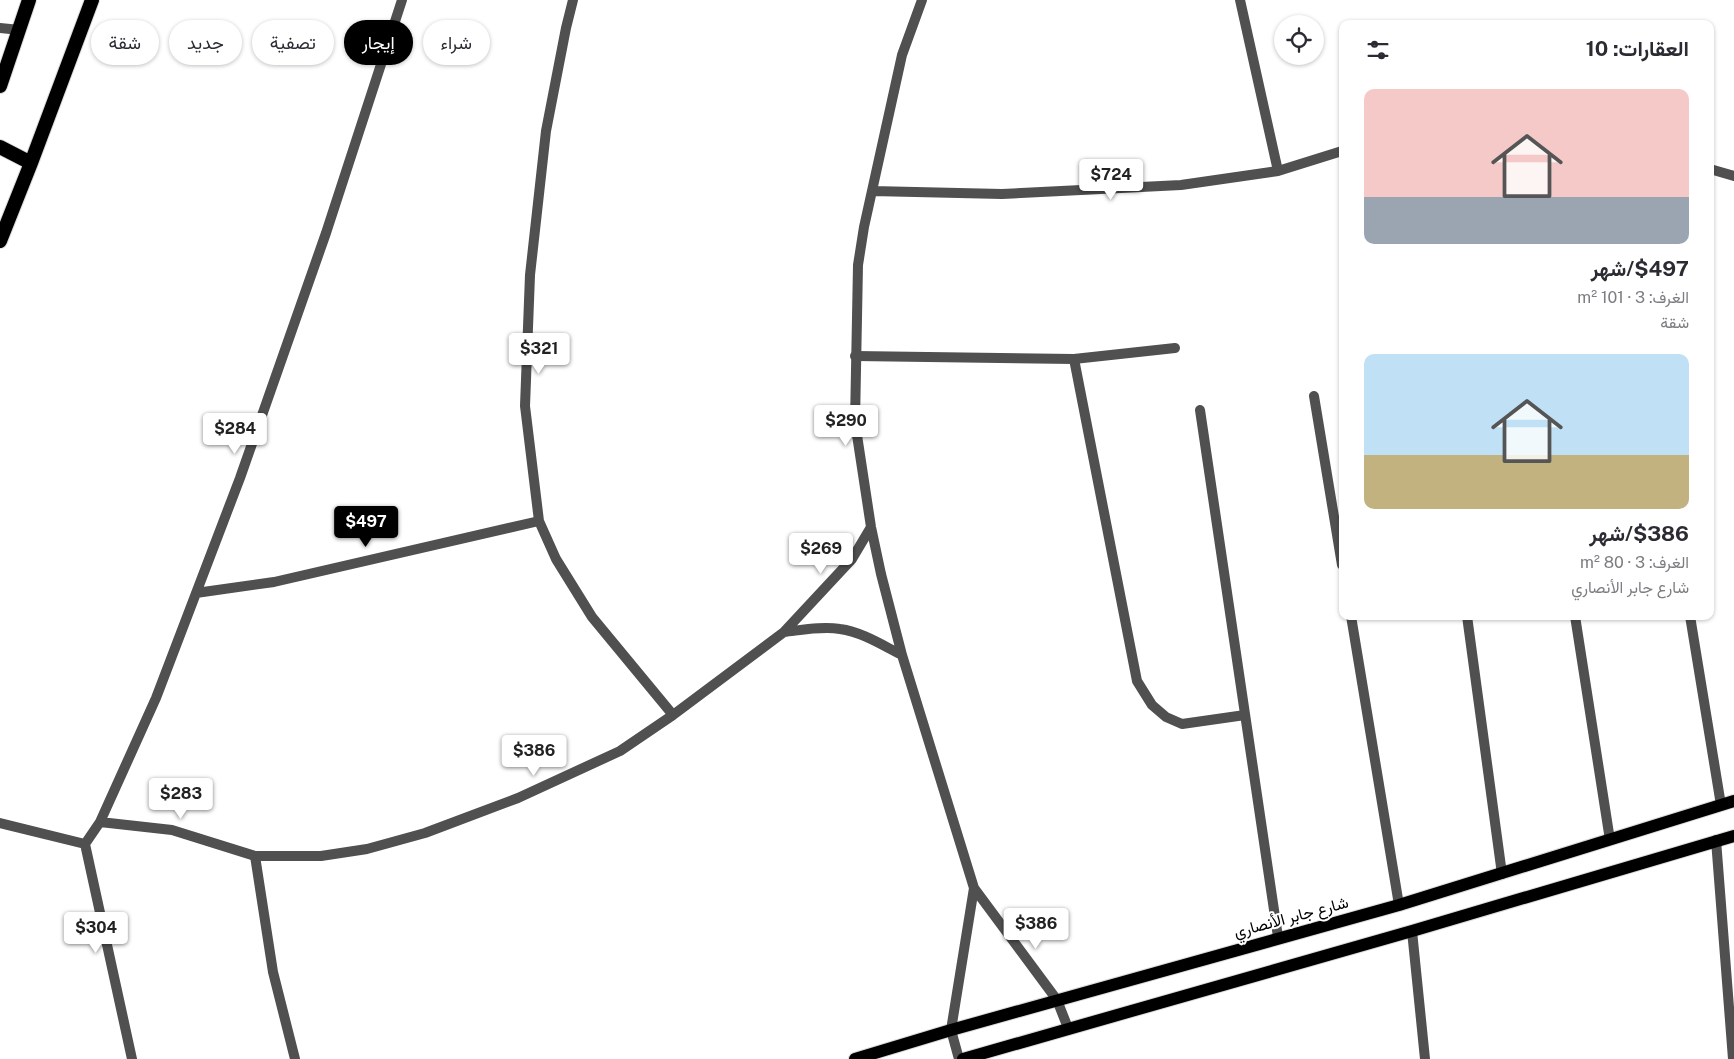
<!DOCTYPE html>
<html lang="ar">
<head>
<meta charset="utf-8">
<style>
  :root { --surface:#fff; --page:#f2f2f3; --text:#2b2b33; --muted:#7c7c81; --accent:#000 }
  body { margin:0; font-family:"Public Sans",Vazirmatn,sans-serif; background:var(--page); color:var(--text); direction:rtl; height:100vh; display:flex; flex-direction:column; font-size:19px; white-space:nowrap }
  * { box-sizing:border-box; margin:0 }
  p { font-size:16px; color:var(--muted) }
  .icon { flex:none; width:28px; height:28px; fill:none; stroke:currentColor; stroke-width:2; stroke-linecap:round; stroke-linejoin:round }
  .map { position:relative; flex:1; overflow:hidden; direction:ltr }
  .panel { position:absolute; left:1339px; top:20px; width:375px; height:600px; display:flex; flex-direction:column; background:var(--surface); border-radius:10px; box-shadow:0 1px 4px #0004; direction:rtl }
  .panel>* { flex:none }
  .guide { position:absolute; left:15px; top:20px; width:475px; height:45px; direction:rtl; display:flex; gap:10px }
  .tools { position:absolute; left:1274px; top:15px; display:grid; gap:10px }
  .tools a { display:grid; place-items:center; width:50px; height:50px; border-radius:50%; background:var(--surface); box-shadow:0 1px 4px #0004; font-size:25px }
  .price { position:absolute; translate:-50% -42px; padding:0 11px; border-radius:5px; background:#fff; color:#222; font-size:16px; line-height:32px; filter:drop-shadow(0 1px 2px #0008) }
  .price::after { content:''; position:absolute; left:50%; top:30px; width:15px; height:11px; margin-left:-8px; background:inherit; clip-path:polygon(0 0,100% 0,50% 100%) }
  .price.on { background:var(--accent); color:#fff }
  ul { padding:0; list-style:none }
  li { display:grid; align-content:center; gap:10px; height:265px; padding:0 25px }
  li span { display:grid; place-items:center; height:155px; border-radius:10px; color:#555 }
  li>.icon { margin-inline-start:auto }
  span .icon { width:90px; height:90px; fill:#fffc; stroke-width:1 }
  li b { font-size:21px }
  h2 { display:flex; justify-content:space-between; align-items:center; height:60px; padding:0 25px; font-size:21px }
  .pill { padding:0 18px; border-radius:22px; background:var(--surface); box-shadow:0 1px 4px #0004; font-size:18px; line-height:45px }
  .pill.on { background:var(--accent); color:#fff }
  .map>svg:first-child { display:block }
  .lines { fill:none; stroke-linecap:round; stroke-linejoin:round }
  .primary-casing { stroke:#dbdbdb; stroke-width:14 }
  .trunk-casing { stroke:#dbdbdb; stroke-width:16 }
  .service { stroke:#505050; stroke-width:10 }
  .minor { stroke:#505050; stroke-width:10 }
  .primary { stroke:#000; stroke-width:12 }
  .trunk { stroke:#000; stroke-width:14 }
  .labels { text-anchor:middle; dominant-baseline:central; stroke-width:4; stroke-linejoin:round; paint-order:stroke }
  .street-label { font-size:16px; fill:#000; stroke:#fff }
</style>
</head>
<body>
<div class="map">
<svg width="1734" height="1059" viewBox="0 0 1734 1059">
  <rect width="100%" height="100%" fill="#fff"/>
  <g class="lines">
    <defs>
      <path id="primary" d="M855,1059L951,1030L1399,905L1734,801
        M963,1059L1412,931L1734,836"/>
      <path id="trunk" d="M0,86L29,0
        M0,147L31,163
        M0,241L31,163L92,0"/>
    </defs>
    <use href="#primary" class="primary-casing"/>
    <use href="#trunk" class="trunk-casing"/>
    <path class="service" d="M0,28L20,30
      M855,356L1074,359L1175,348
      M1074,359L1137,681L1152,705L1166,717L1182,724L1245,715
      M1314,396L1342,565
      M1200,410L1278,937
      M1351,616L1399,905
      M1467,616L1502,874
      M1575,616L1610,840
      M255,856L273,972L295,1059
      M1412,931L1425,1059"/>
    <path class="minor" d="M573,0L566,28L546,131L530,275L525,406L539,521L556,559L592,617L673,715
      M922,0L902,55L864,227L858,265L855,422L871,527L881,574L902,655L974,888L1057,1000L1068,1028
      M1240,0L1278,171
      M1710,169L1734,176
      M872,191L1002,194L1181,185L1278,171L1342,151
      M196,593L274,582L539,521
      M1690,616L1721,805
      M784,632C802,630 822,626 840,629C862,632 882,645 902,655
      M100,822L172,830L255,856H321L367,849L425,833L518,798L620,751L673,715L784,632L852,559L871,527
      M0,823L85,844L100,822L156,698L240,478L326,233L402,0
      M1716,840L1733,1059
      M85,844L132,1059
      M959,1059L951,1030L974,888"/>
    <use href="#primary" class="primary"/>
    <use href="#trunk" class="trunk"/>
  </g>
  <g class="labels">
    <g class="street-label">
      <text transform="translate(1291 917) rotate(-15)">شارع جابر الأنصاري</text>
    </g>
  </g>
</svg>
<div class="tools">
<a><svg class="icon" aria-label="locate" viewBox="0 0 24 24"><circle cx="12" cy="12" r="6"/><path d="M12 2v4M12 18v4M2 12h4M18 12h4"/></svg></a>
</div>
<b class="price" style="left:1111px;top:201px">$724</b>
<b class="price" style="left:539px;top:375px">$321</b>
<b class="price" style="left:846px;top:447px">$290</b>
<b class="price" style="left:235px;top:455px">$284</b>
<b class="price on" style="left:366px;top:548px">$497</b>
<b class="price" style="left:821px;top:575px">$269</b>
<b class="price" style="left:534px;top:777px">$386</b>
<b class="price" style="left:181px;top:820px">$283</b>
<b class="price" style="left:1036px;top:950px">$386</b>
<b class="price" style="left:96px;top:954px">$304</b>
<div class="guide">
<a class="pill">شراء</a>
<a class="pill on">إيجار</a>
<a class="pill">تصفية</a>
<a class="pill">جديد</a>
<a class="pill">شقة</a>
</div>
<section class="panel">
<h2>العقارات: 10<svg class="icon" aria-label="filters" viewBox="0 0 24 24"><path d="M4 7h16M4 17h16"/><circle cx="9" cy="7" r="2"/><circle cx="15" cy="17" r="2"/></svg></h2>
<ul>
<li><span style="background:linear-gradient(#f6c9c9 70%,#9aa5b1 0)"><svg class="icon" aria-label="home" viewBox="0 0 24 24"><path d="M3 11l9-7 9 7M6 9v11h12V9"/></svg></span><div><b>$497/شهر</b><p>الغرف: 3 · 101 m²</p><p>شقة</p></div></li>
<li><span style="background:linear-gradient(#bfe0f5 65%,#c2b280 0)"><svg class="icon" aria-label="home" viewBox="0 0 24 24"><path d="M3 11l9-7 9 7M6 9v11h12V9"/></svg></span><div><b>$386/شهر</b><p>الغرف: 3 · 80 m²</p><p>شارع جابر الأنصاري</p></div></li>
</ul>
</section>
</div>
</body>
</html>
